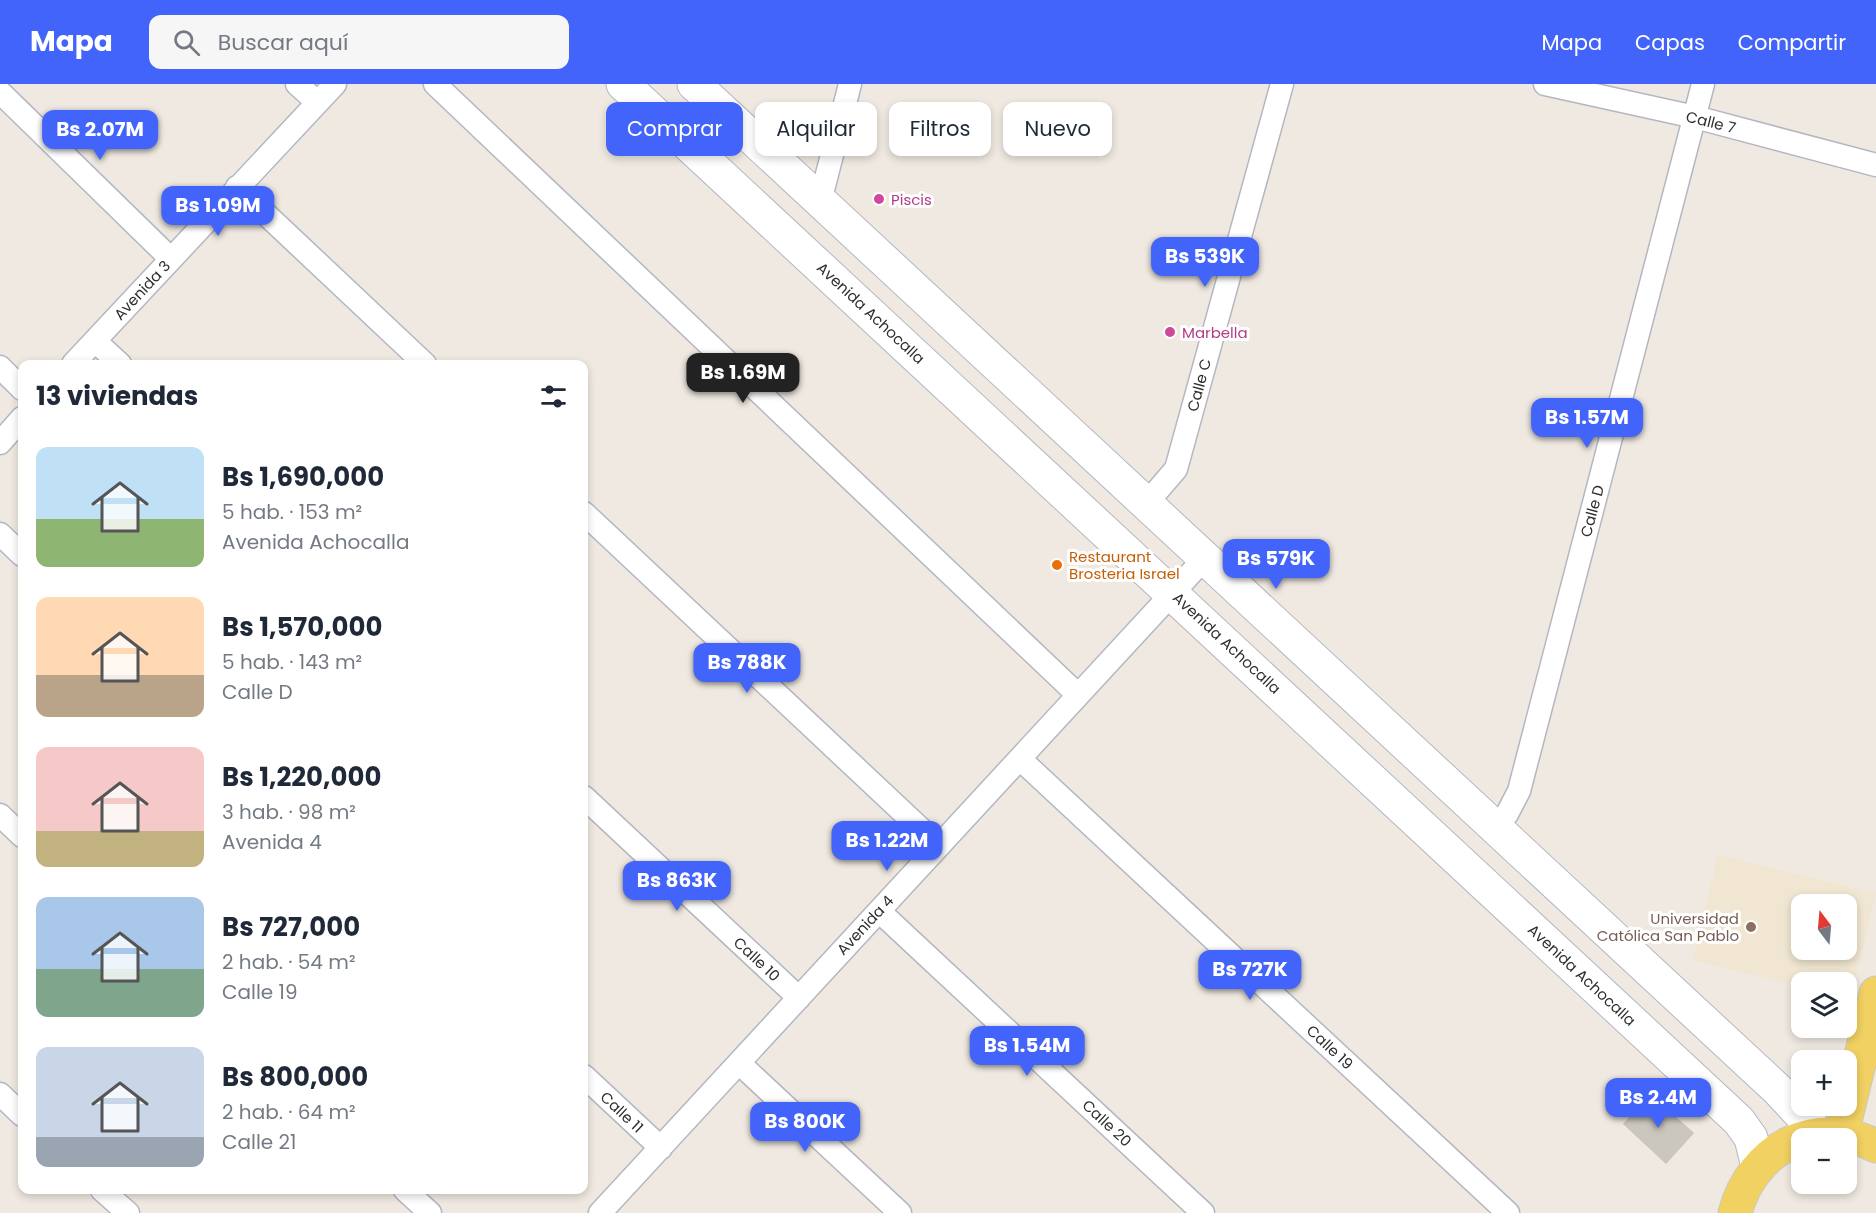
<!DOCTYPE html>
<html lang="es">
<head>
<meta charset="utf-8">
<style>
  :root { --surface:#fff; --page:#f6f6f7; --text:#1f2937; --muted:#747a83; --accent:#4264fb }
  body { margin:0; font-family:Poppins,sans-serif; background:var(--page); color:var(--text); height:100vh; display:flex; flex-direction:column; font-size:22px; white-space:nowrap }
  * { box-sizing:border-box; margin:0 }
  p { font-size:20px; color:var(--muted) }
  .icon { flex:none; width:33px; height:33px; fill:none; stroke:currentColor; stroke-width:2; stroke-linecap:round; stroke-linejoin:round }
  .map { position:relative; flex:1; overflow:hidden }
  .side { position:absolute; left:18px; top:276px; width:570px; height:834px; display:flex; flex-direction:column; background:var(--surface); border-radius:12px; box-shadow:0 3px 9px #0003 }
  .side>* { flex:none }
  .guide { position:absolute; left:606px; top:18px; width:570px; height:54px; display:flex; gap:12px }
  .needle { width:39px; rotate:344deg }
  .fabs { position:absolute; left:1791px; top:810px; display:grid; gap:12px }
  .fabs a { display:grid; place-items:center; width:66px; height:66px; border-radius:12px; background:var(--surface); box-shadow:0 3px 9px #0003; font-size:30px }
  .price { position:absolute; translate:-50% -51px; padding:0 14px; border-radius:12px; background:var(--accent); color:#fff; font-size:20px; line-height:39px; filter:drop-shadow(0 2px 3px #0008) }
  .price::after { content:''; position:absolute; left:50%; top:36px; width:18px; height:14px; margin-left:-9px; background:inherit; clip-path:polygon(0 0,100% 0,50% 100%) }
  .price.selected { background:#222; color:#fff }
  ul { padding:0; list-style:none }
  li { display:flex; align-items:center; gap:18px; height:150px; padding:0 18px }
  li span { display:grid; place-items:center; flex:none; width:168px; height:120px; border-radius:12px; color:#555 }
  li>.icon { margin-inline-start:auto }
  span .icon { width:72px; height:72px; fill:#fffc; stroke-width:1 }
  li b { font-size:26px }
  h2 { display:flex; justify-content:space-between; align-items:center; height:72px; padding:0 18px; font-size:26px }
  .tag { padding:0 21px; border-radius:12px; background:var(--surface); box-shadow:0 3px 9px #0003; font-size:21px; line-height:54px }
  .tag.selected { background:var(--accent); color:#fff }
  header { display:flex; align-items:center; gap:36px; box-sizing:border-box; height:84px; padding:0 30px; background:var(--accent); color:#fff }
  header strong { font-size:28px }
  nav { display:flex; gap:33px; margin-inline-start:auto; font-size:21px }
  .search { width:420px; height:54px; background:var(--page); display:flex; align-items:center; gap:15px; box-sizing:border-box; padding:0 21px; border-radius:12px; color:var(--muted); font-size:22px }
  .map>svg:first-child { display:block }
  .education { fill:#f0e6d1; fill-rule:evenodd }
  .building { fill:#cbc7bf; stroke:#cbc5ba; stroke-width:1.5 }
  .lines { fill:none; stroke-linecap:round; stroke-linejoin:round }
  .street-casing { stroke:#b4b7c1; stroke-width:25 }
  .secondary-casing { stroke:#b4b7c1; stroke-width:35 }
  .primary-casing { stroke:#c9c9c9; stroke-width:35 }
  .street { stroke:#fff; stroke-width:22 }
  .secondary { stroke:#fff; stroke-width:33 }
  .primary { stroke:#f2d163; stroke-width:33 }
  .hotel-dot { fill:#d1479c; stroke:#fff; stroke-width:2 }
  .food-dot { fill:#e8710a; stroke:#fff; stroke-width:2 }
  .education-dot { fill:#8d6e63; stroke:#fff; stroke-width:2 }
  .labels { text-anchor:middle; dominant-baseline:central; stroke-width:6; stroke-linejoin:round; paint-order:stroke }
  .street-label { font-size:15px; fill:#2e2e2e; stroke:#fff }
  .hotel-label { font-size:15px; fill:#b23c85; stroke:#fff; text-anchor:start }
  .food-label { font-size:15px; fill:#c56008; stroke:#fff; text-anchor:start }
  .education-label { font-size:15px; fill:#785e54; stroke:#fff; text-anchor:end }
</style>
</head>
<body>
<header>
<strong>Mapa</strong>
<div class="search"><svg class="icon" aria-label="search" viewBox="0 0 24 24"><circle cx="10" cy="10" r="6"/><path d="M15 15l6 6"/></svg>Buscar aquí</div>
<nav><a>Mapa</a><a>Capas</a><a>Compartir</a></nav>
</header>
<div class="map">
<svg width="1876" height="1129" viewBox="0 0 1876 1129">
  <rect width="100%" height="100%" fill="#efe9e1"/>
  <path class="education" d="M1718,771L1876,809L1850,914L1847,913L1846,898H1802L1801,902L1693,876ZM1802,820H1846V866H1802Z"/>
  <path class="building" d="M1650,1011L1693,1049L1666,1079L1624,1040Z"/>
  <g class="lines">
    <defs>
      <path id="street" d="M297,0L317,18
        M435,0L1078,611
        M1545,0L1695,33L1876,81
        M0,8L171,175
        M237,103L425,280
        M817,114L823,106L850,0
        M95,257L120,280
        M73,280L335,0
        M0,283L22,305
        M0,359L22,334
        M1146,420L1176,385L1282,0
        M584,429L939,762
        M0,450L22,471
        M1020,675L1508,1129
        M584,713L799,914
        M0,731L22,752
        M1494,744L1507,730L1519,707L1703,0
        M879,827L1203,1129
        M739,979L900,1129
        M584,992L661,1064
        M0,1010L22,1031
        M102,1106L128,1129
        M405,1106L430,1129
        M600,1129L1204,475"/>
      <path id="secondary" d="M623,0L1739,1037L1751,1054L1758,1083
        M694,0L1778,1006L1819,1050"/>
      <path id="primary" d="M1842,1050L1876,909
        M1735,1129C1752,1065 1815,1030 1876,1062"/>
    </defs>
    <use href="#street" class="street-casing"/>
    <use href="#secondary" class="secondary-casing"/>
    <use href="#primary" class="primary-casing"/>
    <use href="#street" class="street"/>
    <use href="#secondary" class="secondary"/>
    <use href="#primary" class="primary"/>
  </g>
  <g class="hotel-dot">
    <circle cx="879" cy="115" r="6"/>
    <circle cx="1170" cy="248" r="6"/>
  </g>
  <circle class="food-dot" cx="1057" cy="481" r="6"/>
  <circle class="education-dot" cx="1751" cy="843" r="6"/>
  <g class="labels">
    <g class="street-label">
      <text transform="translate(1711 38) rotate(14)">Calle 7</text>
      <text transform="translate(142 206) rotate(-47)">Avenida 3</text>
      <text transform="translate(871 229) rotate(43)">Avenida Achocalla</text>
      <text transform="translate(1199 301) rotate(-75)">Calle C</text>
      <text transform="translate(1592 427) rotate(-75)">Calle D</text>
      <text transform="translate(1227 559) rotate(43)">Avenida Achocalla</text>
      <text transform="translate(865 841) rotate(-47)">Avenida 4</text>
      <text transform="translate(757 875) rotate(43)">Calle 10</text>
      <text transform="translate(1582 891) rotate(43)">Avenida Achocalla</text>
      <text transform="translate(1330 963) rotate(43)">Calle 19</text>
      <text transform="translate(622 1028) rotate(43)">Calle 11</text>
      <text transform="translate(1107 1039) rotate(43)">Calle 20</text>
    </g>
    <g class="hotel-label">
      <text x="891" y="115">Piscis</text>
      <text x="1182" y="248">Marbella</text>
    </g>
    <g class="food-label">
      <text x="1069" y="472">Restaurant<tspan x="1069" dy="17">Brosteria Israel</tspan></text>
    </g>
    <g class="education-label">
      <text x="1739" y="834">Universidad<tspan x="1739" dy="17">Católica San Pablo</tspan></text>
    </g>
  </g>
</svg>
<div class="fabs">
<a><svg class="needle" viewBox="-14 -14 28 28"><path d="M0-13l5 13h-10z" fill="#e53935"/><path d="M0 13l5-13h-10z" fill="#747a83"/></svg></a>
<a><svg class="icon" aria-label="layers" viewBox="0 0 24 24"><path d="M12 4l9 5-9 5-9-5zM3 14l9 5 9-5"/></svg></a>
<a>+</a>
<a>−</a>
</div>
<b class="price" style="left:100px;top:77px">Bs 2.07M</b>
<b class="price" style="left:218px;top:153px">Bs 1.09M</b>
<b class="price" style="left:1205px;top:204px">Bs 539K</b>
<b class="price selected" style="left:743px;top:320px">Bs 1.69M</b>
<b class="price" style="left:1587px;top:365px">Bs 1.57M</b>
<b class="price" style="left:1276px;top:506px">Bs 579K</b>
<b class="price" style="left:747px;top:610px">Bs 788K</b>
<b class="price" style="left:887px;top:788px">Bs 1.22M</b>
<b class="price" style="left:677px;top:828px">Bs 863K</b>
<b class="price" style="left:1250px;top:917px">Bs 727K</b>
<b class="price" style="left:1027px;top:993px">Bs 1.54M</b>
<b class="price" style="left:1658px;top:1045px">Bs 2.4M</b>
<b class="price" style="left:805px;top:1069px">Bs 800K</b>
<div class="guide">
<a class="tag selected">Comprar</a>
<a class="tag">Alquilar</a>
<a class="tag">Filtros</a>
<a class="tag">Nuevo</a>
</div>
<section class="side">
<h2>13 viviendas<svg class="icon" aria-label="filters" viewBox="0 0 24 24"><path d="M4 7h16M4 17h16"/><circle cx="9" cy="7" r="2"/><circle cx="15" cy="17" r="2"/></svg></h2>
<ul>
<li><span style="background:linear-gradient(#bfe0f5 60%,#8fb573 0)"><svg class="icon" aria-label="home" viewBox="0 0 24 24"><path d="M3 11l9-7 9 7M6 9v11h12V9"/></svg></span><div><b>Bs 1,690,000</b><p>5 hab. · 153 m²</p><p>Avenida Achocalla</p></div></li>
<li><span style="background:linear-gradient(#ffd9b3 65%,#b9a48a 0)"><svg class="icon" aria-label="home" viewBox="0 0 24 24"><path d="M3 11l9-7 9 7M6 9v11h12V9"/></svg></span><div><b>Bs 1,570,000</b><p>5 hab. · 143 m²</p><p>Calle D</p></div></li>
<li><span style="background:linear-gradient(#f6c9c9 70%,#c2b280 0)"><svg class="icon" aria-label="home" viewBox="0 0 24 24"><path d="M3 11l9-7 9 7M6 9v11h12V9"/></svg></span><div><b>Bs 1,220,000</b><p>3 hab. · 98 m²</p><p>Avenida 4</p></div></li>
<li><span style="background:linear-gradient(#a9c7e8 60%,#7fa58c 0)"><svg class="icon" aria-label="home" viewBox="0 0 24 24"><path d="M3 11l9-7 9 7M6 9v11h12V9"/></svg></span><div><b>Bs 727,000</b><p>2 hab. · 54 m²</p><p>Calle 19</p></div></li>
<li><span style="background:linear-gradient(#c9d6e8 75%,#9aa5b1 0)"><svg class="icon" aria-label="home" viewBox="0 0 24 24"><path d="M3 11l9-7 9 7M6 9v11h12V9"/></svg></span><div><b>Bs 800,000</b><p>2 hab. · 64 m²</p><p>Calle 21</p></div></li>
</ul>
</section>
</div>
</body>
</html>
